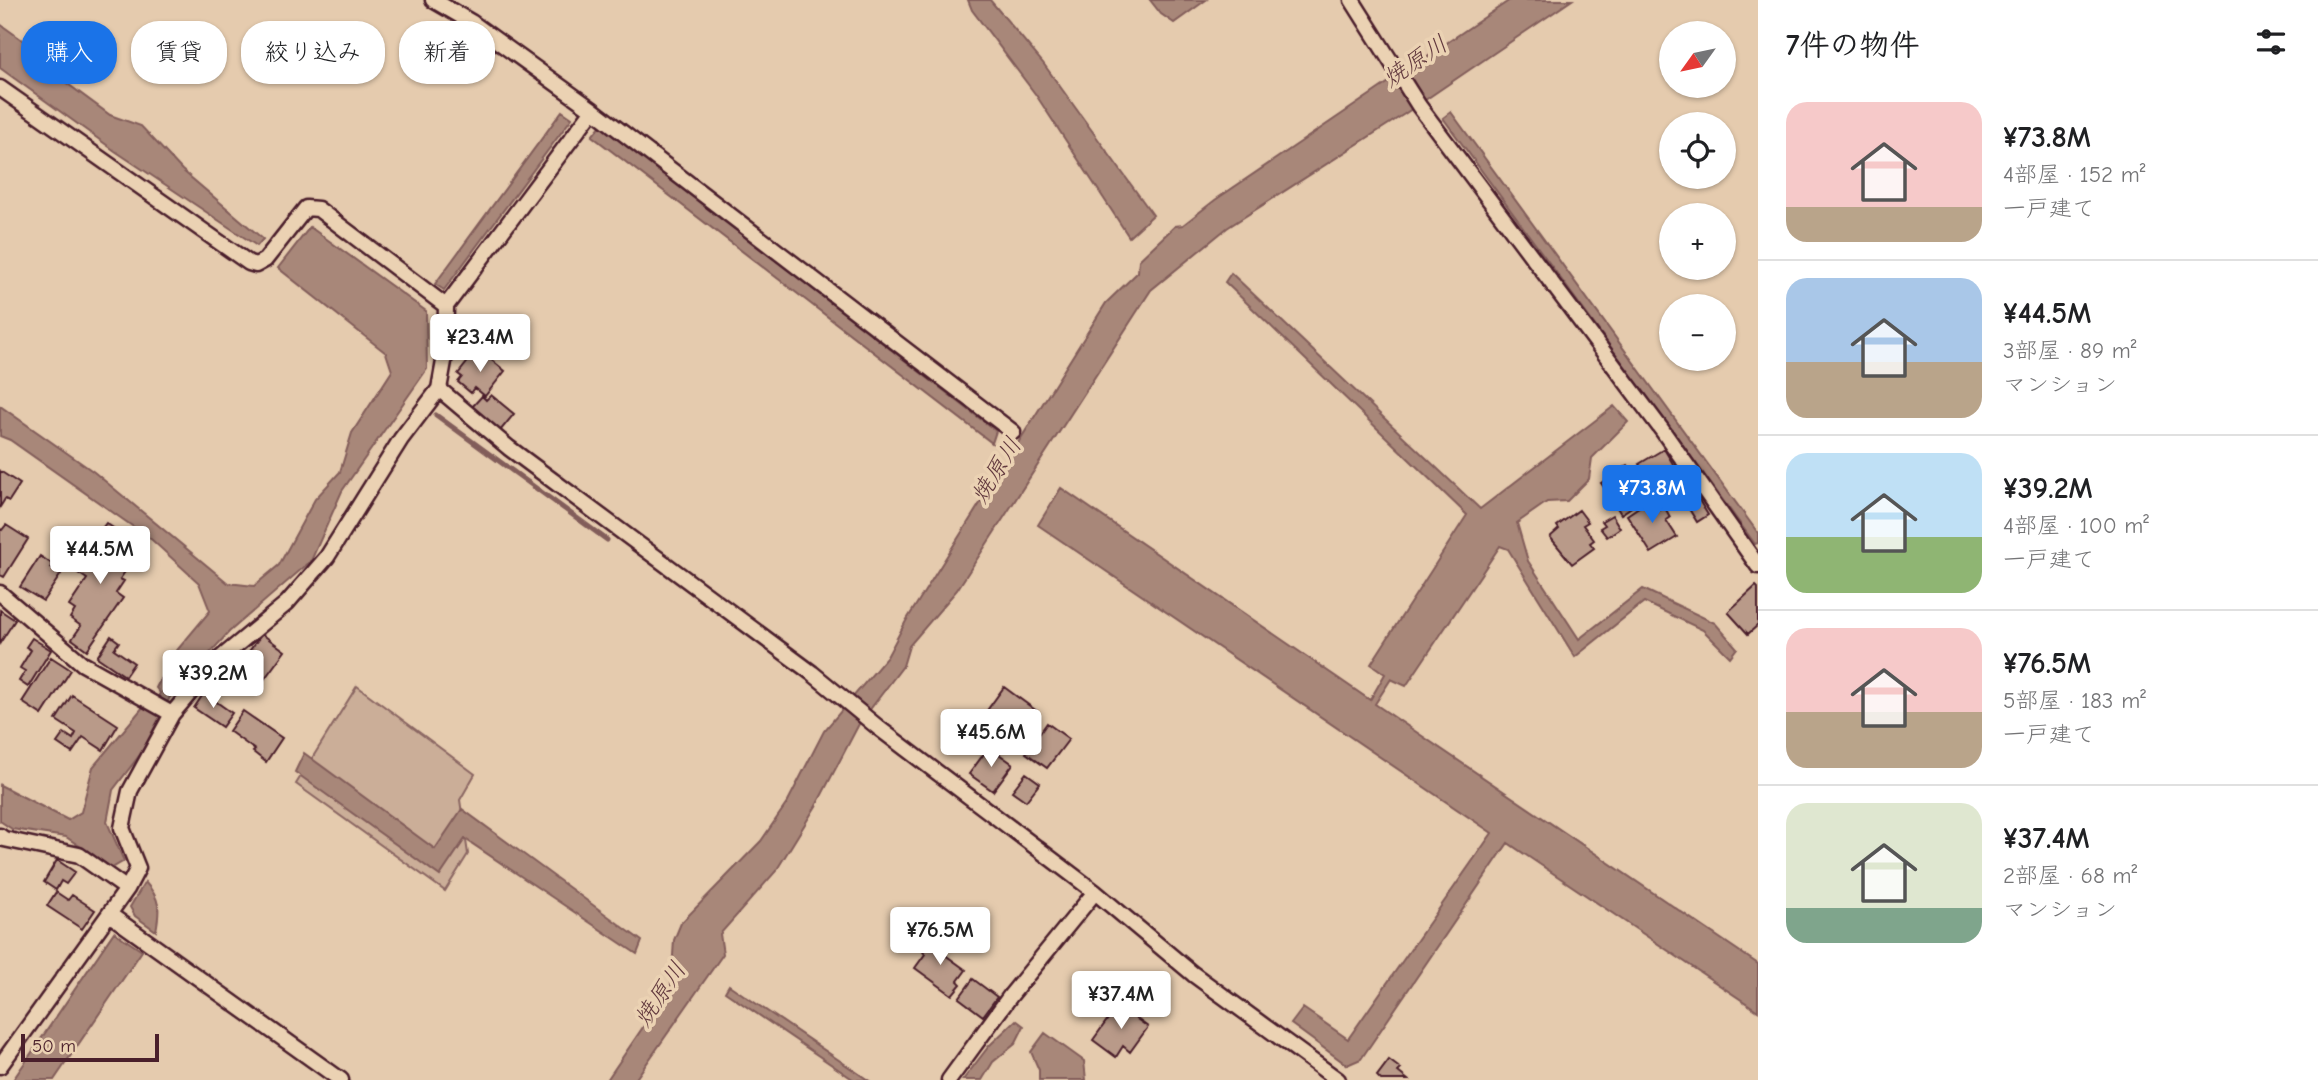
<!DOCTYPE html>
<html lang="ja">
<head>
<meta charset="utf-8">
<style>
  :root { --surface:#fff; --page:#f6f6f6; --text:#202124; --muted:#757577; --line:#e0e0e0; --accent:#1a73e8 }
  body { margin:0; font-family:"Comic Neue","Klee One",sans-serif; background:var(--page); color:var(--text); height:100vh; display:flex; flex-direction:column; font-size:26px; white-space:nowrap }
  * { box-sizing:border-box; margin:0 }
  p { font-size:23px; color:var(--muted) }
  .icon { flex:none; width:38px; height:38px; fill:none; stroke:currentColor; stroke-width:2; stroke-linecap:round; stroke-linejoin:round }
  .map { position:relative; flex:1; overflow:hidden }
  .panel { display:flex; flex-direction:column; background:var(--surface); width:560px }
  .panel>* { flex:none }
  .banner { position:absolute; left:21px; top:21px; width:665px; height:63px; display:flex; gap:14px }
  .needle { width:46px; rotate:237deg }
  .tools { position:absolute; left:1659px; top:21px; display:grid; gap:14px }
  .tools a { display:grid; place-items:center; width:77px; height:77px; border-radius:50%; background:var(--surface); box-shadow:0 2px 5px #0004; font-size:35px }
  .scale { position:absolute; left:21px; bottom:18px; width:138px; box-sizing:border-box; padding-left:7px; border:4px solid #4a1f2b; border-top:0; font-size:19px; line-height:24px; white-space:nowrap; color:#4a1f2b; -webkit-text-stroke:5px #ebd2b3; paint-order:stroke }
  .price { position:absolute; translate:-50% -60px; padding:0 16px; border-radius:7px; background:#fff; color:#222; font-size:23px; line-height:46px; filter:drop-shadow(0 2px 4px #0008) }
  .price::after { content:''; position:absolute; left:50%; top:42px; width:21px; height:16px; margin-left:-10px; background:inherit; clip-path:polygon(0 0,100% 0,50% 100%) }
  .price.current { background:var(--accent); color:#fff }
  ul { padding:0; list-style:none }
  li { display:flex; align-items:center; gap:21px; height:175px; padding:0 28px }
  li+li { border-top:2px solid var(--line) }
  li span { display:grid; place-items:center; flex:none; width:196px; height:140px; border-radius:21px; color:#555 }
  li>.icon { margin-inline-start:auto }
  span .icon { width:84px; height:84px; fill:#fffc; stroke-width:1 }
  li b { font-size:30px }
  h2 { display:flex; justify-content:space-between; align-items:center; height:84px; padding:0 28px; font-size:30px }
  .chip { padding:0 24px; border-radius:28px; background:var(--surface); box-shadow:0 2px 5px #0004; font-size:24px; line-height:63px }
  .chip.current { background:var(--accent); color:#fff }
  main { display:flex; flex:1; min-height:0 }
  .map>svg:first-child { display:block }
  .green { fill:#cbae98; stroke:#8a6662; stroke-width:2 }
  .water { fill:#a88779; stroke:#825d5a; stroke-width:2 }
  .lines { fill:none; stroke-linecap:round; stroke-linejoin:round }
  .stream { stroke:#825d5a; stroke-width:5 }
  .building { fill:#b99a89; stroke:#4a1f2b; stroke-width:2 }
  .minor-casing { stroke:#4a1f2b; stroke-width:19 }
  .minor { stroke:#ebd2b3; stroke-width:14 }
  .labels { text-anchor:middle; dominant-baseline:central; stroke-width:7; stroke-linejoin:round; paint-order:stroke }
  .water-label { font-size:24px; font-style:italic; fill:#62393e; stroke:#ebd2b3 }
</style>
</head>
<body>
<main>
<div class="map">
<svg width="1758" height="1080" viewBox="0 0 1758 1080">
  <rect width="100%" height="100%" fill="#e5cbae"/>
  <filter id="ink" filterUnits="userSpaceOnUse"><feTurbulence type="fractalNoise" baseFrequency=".0143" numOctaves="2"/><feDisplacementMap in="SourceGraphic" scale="14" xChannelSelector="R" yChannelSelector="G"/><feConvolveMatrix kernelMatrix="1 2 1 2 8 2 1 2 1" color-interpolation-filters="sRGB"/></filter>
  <g filter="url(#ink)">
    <path class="green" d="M357,686L475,774L460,800L468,854L445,891L296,784Z"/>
    <path class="water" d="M968,0H990L1043,63L1153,215L1129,237L1036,95L972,10Z
      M1150,0H1206L1174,23L1161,14Z
      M1510,0H1572L1406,113L1227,228L1151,290L957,590L909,646L903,666L859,724L816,806L776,871L720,934L723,954L635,1080H607L671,986L674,940L681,923L761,841L787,803L824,731L887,657L906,621L1106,303L1138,272L1139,260L1175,226L1183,225L1215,200Z
      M0,24L43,55L49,70L110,115L141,126L182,170L263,239L257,246L115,151L0,68Z
      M562,111L572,118L444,290L435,284Z
      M1451,112L1758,533V543L1755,544L1443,118Z
      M601,125L996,431L992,443L592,136Z
      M310,227L426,311L427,369L342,491L311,561L229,632L170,697L142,752L113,790L107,822L124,861L112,868L66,837L12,829L0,821V785L68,820L81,812L93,767L143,707L151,711L160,693L156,688L173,655L210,611L199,583L152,540L10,440L0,436V406L94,472L228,583L254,586L279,565L315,499L340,472L352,433L392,371L386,353L278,268Z
      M1231,273L1480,509L1614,406L1628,422L1592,458L1589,479L1567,501L1547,502L1517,523L1528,561L1579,639L1643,589L1715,623L1737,648L1730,657L1703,630L1644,602L1575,657L1508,549L1500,546L1406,686L1391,679L1375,704L1758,964V1011L1508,843L1361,1059L1347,1065L1291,1024L1303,1008L1348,1039L1492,833L1038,525L1061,488L1370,700L1385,674L1371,664L1467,515L1225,282Z
      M304,753L435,849L462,809L642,941L637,954L465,839L440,876L295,772Z
      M145,882C161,899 160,910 156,931L135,916L130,907Z
      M114,932L142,951L54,1080H13Z
      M729,985L868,1080H854L725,992Z
      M1016,1020L1024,1026L1015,1044L993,1062L982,1080H963L989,1046Z
      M1045,1033L1084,1061L1086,1080H1039V1070L1031,1052Z"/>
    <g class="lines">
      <path class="stream" d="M436,415L607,540"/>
    </g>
    <path class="building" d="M478,349L505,371L485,396L475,388L471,393L458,382L462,377L458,374Z
      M491,395L514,414L500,431L472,407L482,396L486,400Z
      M1664,449L1681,477L1663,489L1660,485L1655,488L1639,464Z
      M1628,465L1637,477L1610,496L1601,483Z
      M0,471L20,484L9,501L5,499L0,507Z
      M1639,483L1648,496L1621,514L1613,501Z
      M1697,497L1708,515L1697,522L1686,504Z
      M1652,498L1659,509L1664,506L1670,517L1666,520L1677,537L1651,553L1627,515Z
      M1579,510L1588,522L1583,525L1594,540L1590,543L1594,548L1572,564L1550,537L1559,529L1557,526Z
      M1612,515L1620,528L1607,537L1600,528L1605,525L1602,521Z
      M106,523L122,534L118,541L137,554L120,579L124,581L116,593L123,598L87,650L72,639L81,626L70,618L75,610L69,606L87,579L78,573L105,534L100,531Z
      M6,525L28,539L4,577L0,575V529L2,530Z
      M40,556L52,564L51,567L61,574L43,601L20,587Z
      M1756,586L1758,588V625L1748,634L1728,612Z
      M0,610L15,620L0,643Z
      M262,634L285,651L254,693L233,677L239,670L232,665L240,655L244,658Z
      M111,636L119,642L114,649L134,663L125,676L97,657Z
      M32,638L51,650L28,687L19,681L25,671L20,668L31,650L26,647Z
      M51,657L71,670L42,715L22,702Z
      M1004,687L1038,712L1014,745L998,733L1001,729L983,716Z
      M204,693L232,713L222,727L194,708Z
      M72,695L118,725L103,750L83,737L72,753L57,743L64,733L73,739L76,733L56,720Z
      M243,711L282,738L266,762L253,752L255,750L229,731Z
      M1047,723L1069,739L1047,768L1026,753Z
      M989,747L1013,764L993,791L969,774Z
      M1026,773L1040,783L1026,801L1012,791Z
      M57,860L75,872L66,884L61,881L56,890L44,882Z
      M56,892L68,900L72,895L95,910L82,929L47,906Z
      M935,935L943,941L937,949L966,970L958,981L961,984L952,995L915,968L925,954L923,952Z
      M973,979L997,997L983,1016L959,998Z
      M1127,1001L1136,1007L1130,1014L1148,1027L1130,1052L1123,1046L1116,1057L1093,1040L1118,1005L1122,1008Z
      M1389,1060L1401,1069L1398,1072L1408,1080H1381L1377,1076Z"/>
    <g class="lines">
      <defs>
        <path id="minor" d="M1352,0L1419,106L1662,430L1758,566
          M0,88L249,263L256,265L265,260L306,208L318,209L446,306
          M593,110L1013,432
          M439,389L509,448L812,673L880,729L1095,892L1193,974L1338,1080
          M0,593L83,664L172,714
          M0,836L4,839L79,855L127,889
          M109,914L341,1080
          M0,1066L127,889L138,868L122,828L130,791L172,714L216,662L287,603L327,557L401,439L439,389L445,356L446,306L593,110L471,22L433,0
          M949,1080L1011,995L1095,892"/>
      </defs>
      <use href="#minor" class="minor-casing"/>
      <use href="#minor" class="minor"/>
    </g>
  </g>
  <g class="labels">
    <g class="water-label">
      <text transform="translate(1415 61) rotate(-34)">焼原川</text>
      <text transform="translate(996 470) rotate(-58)">焼原川</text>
      <text transform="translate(660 994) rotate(-56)">焼原川</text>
    </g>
  </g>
</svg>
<div class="tools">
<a><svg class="needle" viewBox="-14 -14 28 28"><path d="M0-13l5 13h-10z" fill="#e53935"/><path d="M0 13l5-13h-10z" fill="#757577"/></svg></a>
<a><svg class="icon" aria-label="locate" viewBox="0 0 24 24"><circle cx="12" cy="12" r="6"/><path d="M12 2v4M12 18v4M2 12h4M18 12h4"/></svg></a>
<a>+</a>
<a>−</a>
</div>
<div class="scale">50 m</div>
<b class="price" style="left:480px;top:374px">¥23.4M</b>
<b class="price current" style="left:1652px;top:525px">¥73.8M</b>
<b class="price" style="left:100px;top:586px">¥44.5M</b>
<b class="price" style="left:213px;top:710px">¥39.2M</b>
<b class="price" style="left:991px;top:769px">¥45.6M</b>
<b class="price" style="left:940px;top:967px">¥76.5M</b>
<b class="price" style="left:1121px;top:1031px">¥37.4M</b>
<div class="banner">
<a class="chip current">購入</a>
<a class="chip">賃貸</a>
<a class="chip">絞り込み</a>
<a class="chip">新着</a>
</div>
</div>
<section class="panel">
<h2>7件の物件<svg class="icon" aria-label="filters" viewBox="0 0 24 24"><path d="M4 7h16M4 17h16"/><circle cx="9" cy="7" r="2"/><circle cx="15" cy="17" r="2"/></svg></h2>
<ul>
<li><span style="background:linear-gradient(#f6c9c9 75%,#b9a48a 0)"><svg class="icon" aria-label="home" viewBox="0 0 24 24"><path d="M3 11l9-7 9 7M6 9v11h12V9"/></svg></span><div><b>¥73.8M</b><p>4部屋 · 152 m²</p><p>一戸建て</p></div></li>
<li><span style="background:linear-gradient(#a9c7e8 60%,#b9a48a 0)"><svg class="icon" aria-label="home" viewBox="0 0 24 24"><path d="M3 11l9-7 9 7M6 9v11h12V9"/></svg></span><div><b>¥44.5M</b><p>3部屋 · 89 m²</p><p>マンション</p></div></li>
<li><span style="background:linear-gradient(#bfe0f5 60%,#8fb573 0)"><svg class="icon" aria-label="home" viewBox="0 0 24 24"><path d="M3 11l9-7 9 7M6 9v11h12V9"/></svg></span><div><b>¥39.2M</b><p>4部屋 · 100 m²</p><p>一戸建て</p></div></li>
<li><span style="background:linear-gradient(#f6c9c9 60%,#b9a48a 0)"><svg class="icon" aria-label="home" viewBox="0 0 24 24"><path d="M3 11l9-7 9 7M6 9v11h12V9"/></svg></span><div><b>¥76.5M</b><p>5部屋 · 183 m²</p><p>一戸建て</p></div></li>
<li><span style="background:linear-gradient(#dfe7d0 75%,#7fa58c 0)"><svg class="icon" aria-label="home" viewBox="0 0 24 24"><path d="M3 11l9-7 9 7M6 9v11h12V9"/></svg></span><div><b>¥37.4M</b><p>2部屋 · 68 m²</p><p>マンション</p></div></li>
</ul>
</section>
</main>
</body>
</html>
